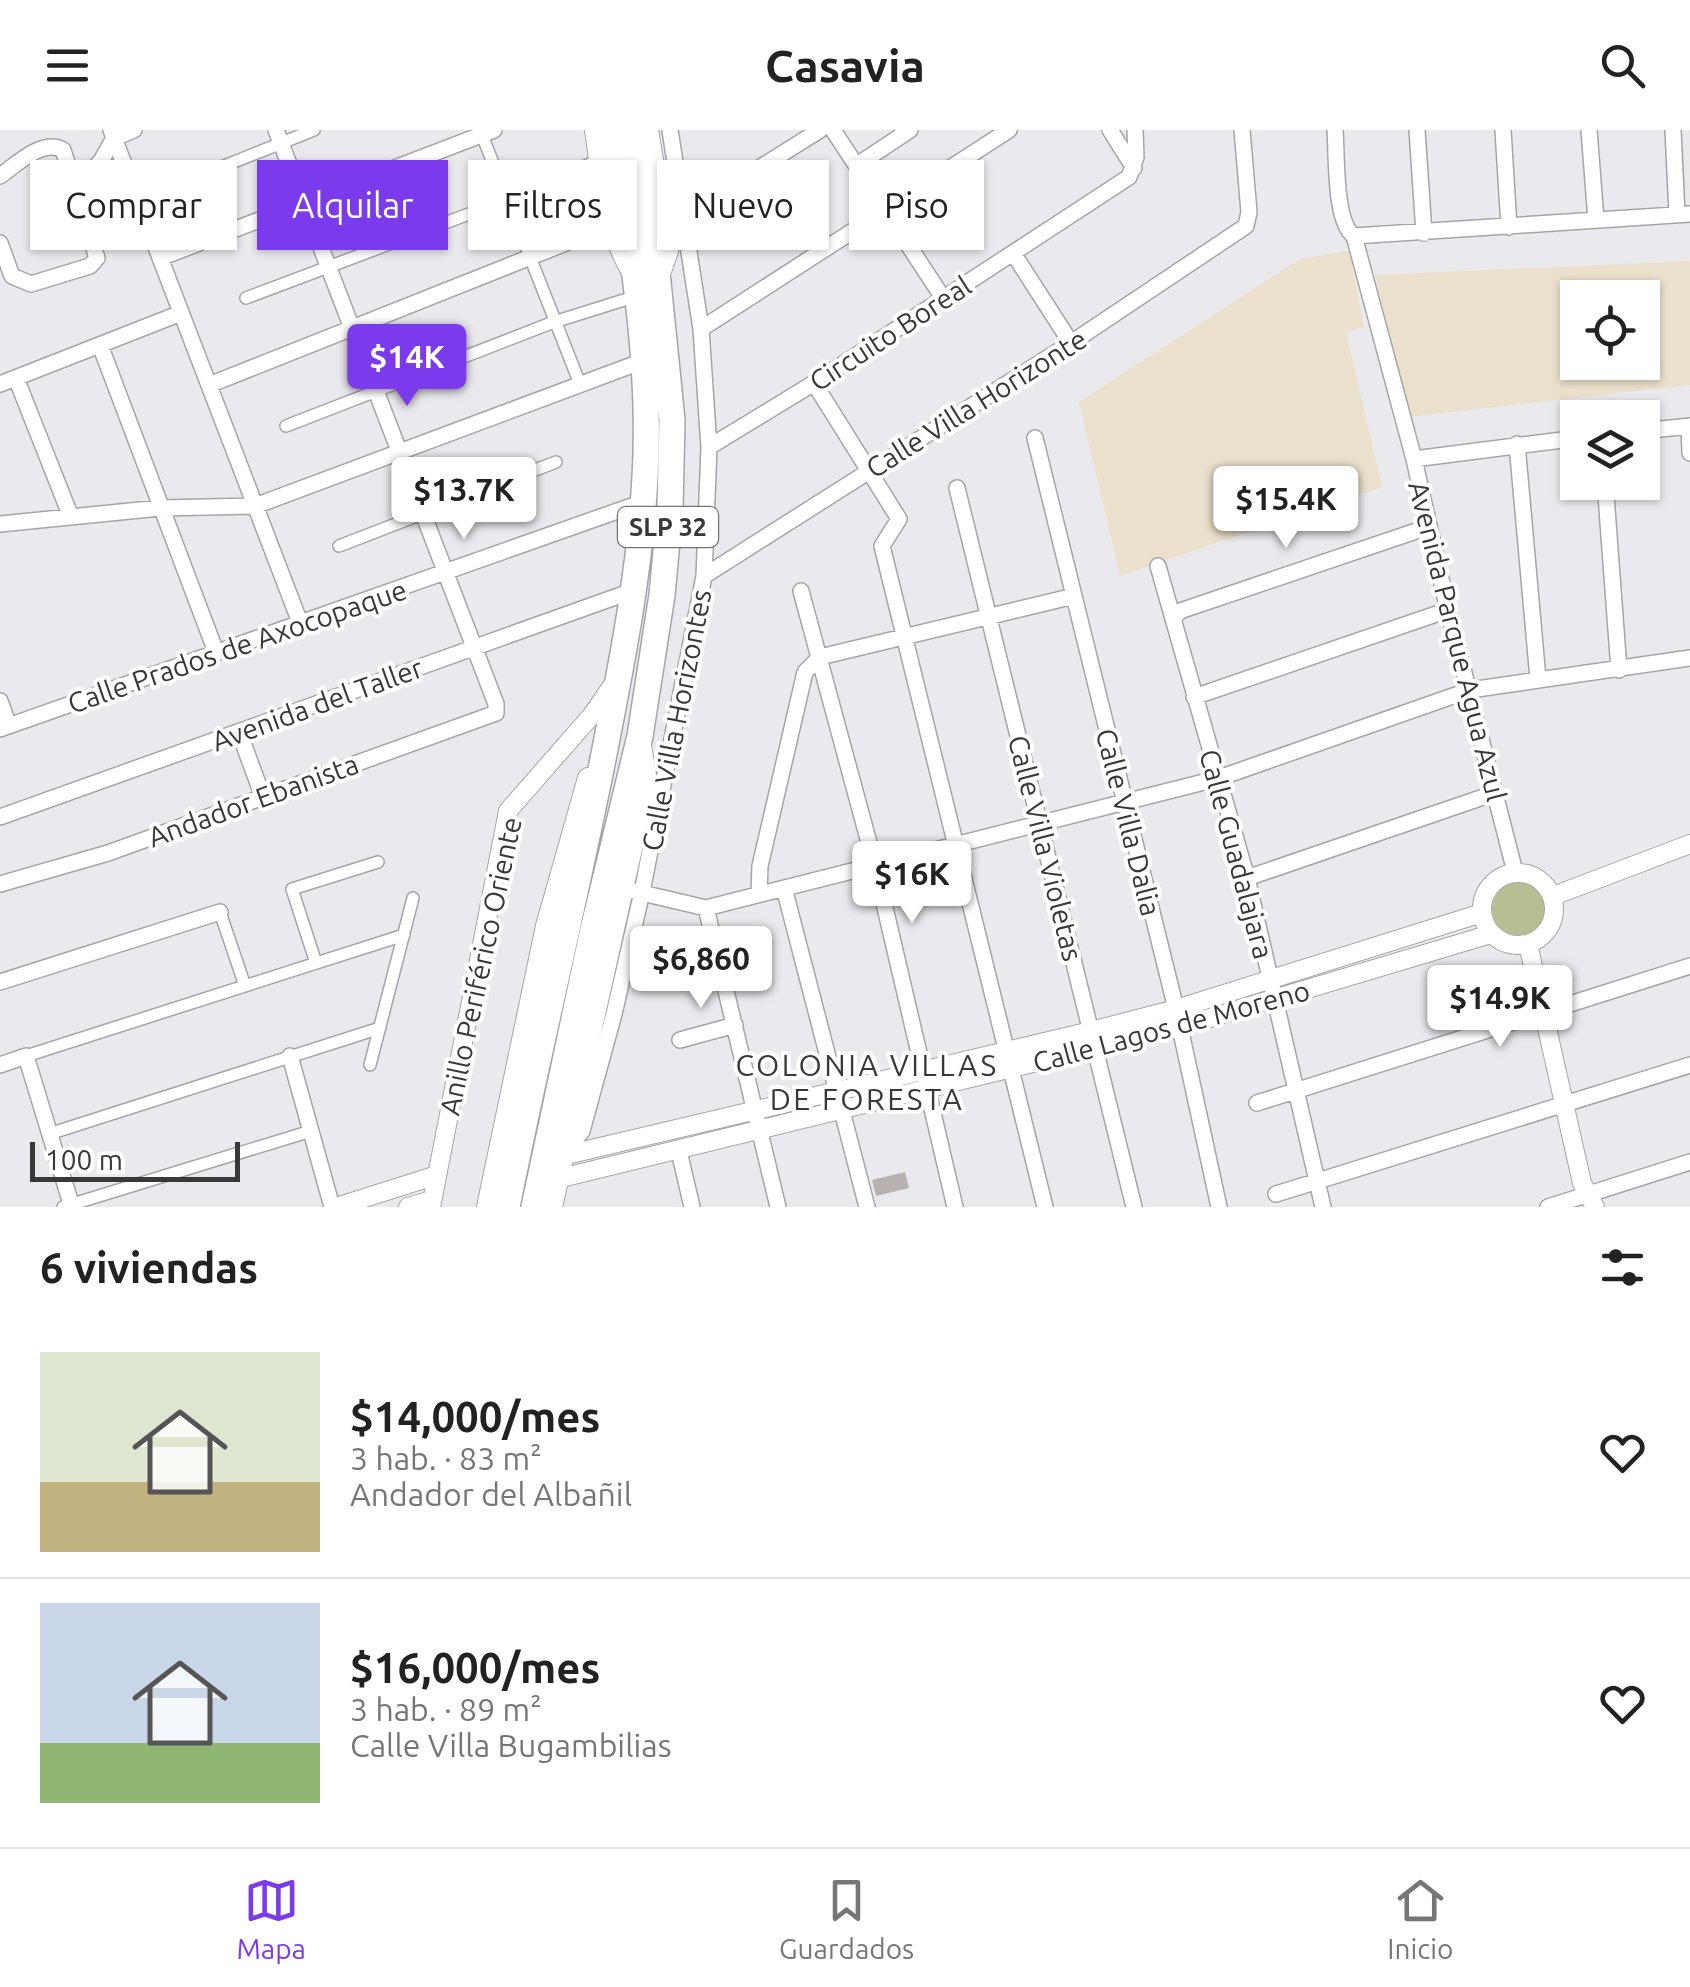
<!DOCTYPE html>
<html lang="es">
<head>
<meta charset="utf-8">
<style>
  :root { --surface:#fff; --page:#f2f2f2; --text:#222; --muted:#767676; --line:#e0e0e0; --accent:#7c3aed }
  body { margin:0; font-family:Ubuntu,sans-serif; background:var(--page); color:var(--text); height:100vh; display:flex; flex-direction:column; font-size:38px; white-space:nowrap }
  * { box-sizing:border-box; margin:0 }
  p { font-size:32px; color:var(--muted) }
  .icon { flex:none; width:55px; height:55px; fill:none; stroke:currentColor; stroke-width:2; stroke-linecap:round; stroke-linejoin:round }
  .map { position:relative; height:1077px; overflow:hidden }
  .panel { display:flex; flex-direction:column; background:var(--surface); flex:1 }
  .panel>* { flex:none }
  .banner { position:absolute; left:30px; top:30px; width:1000px; height:90px; display:flex; gap:20px }
  .fabs { position:absolute; left:1560px; top:150px; display:grid; gap:20px }
  .fabs a { display:grid; place-items:center; width:100px; height:100px; border-radius:0px; background:var(--surface); box-shadow:0 2px 8px #0004; font-size:50px }
  .scale { position:absolute; left:30px; bottom:25px; width:210px; box-sizing:border-box; padding-left:10px; border:5px solid #383839; border-top:0; font-size:28px; line-height:35px; white-space:nowrap; color:#383839; -webkit-text-stroke:8px #fff; paint-order:stroke }
  .price { position:absolute; translate:-50% -85px; padding:0 22px; border-radius:10px; background:#fff; color:#222; font-size:32px; line-height:65px; filter:drop-shadow(0 2px 5px #0008) }
  .price::after { content:''; position:absolute; left:50%; top:60px; width:30px; height:22px; margin-left:-15px; background:inherit; clip-path:polygon(0 0,100% 0,50% 100%) }
  .price.current { background:var(--accent); color:#fff }
  ul { padding:0; list-style:none }
  li { display:flex; align-items:center; gap:30px; height:250px; padding:0 40px }
  li+li { border-top:2px solid var(--line) }
  li span { display:grid; place-items:center; flex:none; width:280px; height:200px; border-radius:0px; color:#555 }
  li>.icon { margin-inline-start:auto }
  span .icon { width:120px; height:120px; fill:#fffc; stroke-width:1 }
  li b { font-size:42px }
  h2 { display:flex; justify-content:space-between; align-items:center; height:120px; padding:0 40px; font-size:42px }
  .tag { padding:0 35px; border-radius:0px; background:var(--surface); box-shadow:0 2px 8px #0004; font-size:35px; line-height:90px }
  .tag.current { background:var(--accent); color:#fff }
  header { display:flex; justify-content:space-between; align-items:center; height:130px; padding:0 40px; background:var(--surface); font-size:45px; font-weight:700 }
  .dock { display:flex; justify-content:space-around; align-items:center; height:140px; border-top:2px solid var(--line); background:var(--surface); font-size:28px; color:var(--muted) }
  .dock a { display:grid; justify-items:center; gap:5px }
  .dock .current { color:var(--accent) }
  .map>svg:first-child { display:block }
  .education { fill:#eae0cb; fill-rule:evenodd }
  .green { fill:#b7be92 }
  .building { fill:#b7b2b0 }
  .lines { fill:none; stroke-linecap:round; stroke-linejoin:round }
  .pedestrian-casing { stroke:#a5a5a9; stroke-width:14 }
  .minor-casing { stroke:#a5a5a9; stroke-width:18 }
  .tertiary-casing { stroke:#a5a5a9; stroke-width:20 }
  .secondary-casing { stroke:#a5a5a9; stroke-width:22 }
  .trunk-casing { stroke:#a5a5a9; stroke-width:28 }
  .pedestrian { stroke:#fff; stroke-width:11 }
  .minor { stroke:#fff; stroke-width:15 }
  .tertiary { stroke:#fff; stroke-width:18 }
  .secondary { stroke:#fff; stroke-width:20 }
  .trunk { stroke:#fff; stroke-width:25 }
  .labels { text-anchor:middle; dominant-baseline:central; stroke-width:8; stroke-linejoin:round; paint-order:stroke }
  .shield { fill:#fff; stroke:#747474; stroke-width:2.5 }
  .shield-label { font-size:25px; font-weight:bold; fill:#383839 }
  .street-label { font-size:28px; fill:#383839; stroke:#fff }
  .neighbourhood-label { font-size:30px; letter-spacing:2.5px; fill:#383839; stroke:#fff }
</style>
</head>
<body>
<header><svg class="icon" aria-label="menu" viewBox="0 0 24 24"><path d="M4 6h16M4 12h16M4 18h16"/></svg>Casavia<svg class="icon" aria-label="search" viewBox="0 0 24 24"><circle cx="10" cy="10" r="6"/><path d="M15 15l6 6"/></svg></header>
<div class="map">
<svg width="1690" height="1077" viewBox="0 0 1690 1077">
  <rect width="100%" height="100%" fill="#eaeaee"/>
  <path class="education" d="M1349,121L1364,197L1346,202L1382,357L1120,446L1079,272L1300,129Z
    M1690,131V255L1408,287L1375,145ZM1578,168H1642V232H1578Z"/>
  <path class="green" d="M1492 779a27 27 0 1 1 54 0a27 27 0 1 1-54 0Z"/>
  <path class="building" d="M905,1042L909,1058L876,1066L872,1050Z"/>
  <g class="lines">
    <defs>
      <path id="pedestrian" d="M480,0L580,254
        M179,54L314,0
        M246,168L506,70L599,30
        M286,296L554,192L640,165
        M339,416L556,332
        M220,782L245,856
        M316,833L292,759L378,732
        M26,926L404,805
        M370,935L413,768
        M49,1004L380,898
        M63,1077L311,1001"/>
      <path id="minor" d="M111,0L301,495
        M833,0L943,168
        M1110,0L1134,38
        M1335,0C1337,25 1334,92 1354,106
        M1417,0L1424,103
        M1503,0L1509,97
        M1589,0L1596,90
        M1673,0L1677,84
        M857,35L910,0
        M0,46C17,34 43,8 63,20L97,128L90,136L31,154L12,146L0,113
        M75,57L101,31L114,8L134,0
        M684,85L820,0
        M1354,106L1414,329L1448,480L1515,742
        M1354,106L1690,84
        M1013,123L1071,213
        M160,128L494,0
        M701,199L1009,0
        M100,215L216,522
        M16,248L71,387
        M814,253L899,389L882,416L1045,1077
        M0,254L181,183
        M209,255L611,95
        M1689,296L1690,323
        M1642,301L1690,296
        M1035,308L1176,879L1219,1077
        M1517,314L1538,549
        M709,317L814,253L1129,47L1136,27L1135,0
        M1414,329L1578,308
        M1605,352L1619,540
        M957,358L1134,1077
        M0,394L160,378L255,376L643,231
        M1158,436L1247,748L1323,1077
        M704,446L1071,213L1246,96L1249,82L1242,0
        M801,461L875,735L955,1077
        M1173,489L1180,481L1428,397
        M820,527L1074,466
        M1194,567L1448,480
        M0,571L9,596
        M0,599L643,372
        M239,602L263,667
        M0,687L635,460
        M1247,748L1495,663
        M0,754L108,723L496,583V574L276,0
        M784,758L867,1077
        M625,759L706,778L1216,649L1470,560L1690,528
        M759,764L760,736L805,542L820,527
        M706,778L778,1077
        M0,852L220,782
        M680,910L735,895
        M290,926L332,1077
        M0,935L26,926L72,1077
        M1257,973L1690,836
        M567,1020L582,1001L614,884L642,762L704,446L709,317L701,199L670,0
        M679,1021L692,1077
        M1276,1064L1690,935
        M1548,1077L1690,1032"/>
      <path id="tertiary" d="M1482 779a36 36 0 1 1 72 0a36 36 0 1 1-72 0Z
        M1553,766L1690,714
        M1528,814L1582,1053L1595,1077
        M562,1026L1091,901L1176,879L1482,783
        M557,1049L1180,897L1491,804
        M336,1077L437,1045
        M408,1077L432,1070
        M431,1077L508,681L592,585L614,553"/>
      <path id="secondary" d="M595,0C602,49 606,99 632,142
        M648,0L668,121L658,150
        M487,1077L546,796L588,648
        M552,1077L647,651L641,615"/>
      <path id="trunk" d="M507,1077C537,926 574,776 604,624C622,532 640,441 645,347C652,230 631,115 613,0
        M534,1077L592,804L640,606L662,465L670,378L672,290L658,152L634,0"/>
    </defs>
    <use href="#pedestrian" class="pedestrian-casing"/>
    <use href="#minor" class="minor-casing"/>
    <use href="#tertiary" class="tertiary-casing"/>
    <use href="#secondary" class="secondary-casing"/>
    <use href="#trunk" class="trunk-casing"/>
    <use href="#pedestrian" class="pedestrian"/>
    <use href="#minor" class="minor"/>
    <use href="#tertiary" class="tertiary"/>
    <use href="#secondary" class="secondary"/>
    <use href="#trunk" class="trunk"/>
  </g>
  <g class="labels">
    <rect class="shield" x="618" y="377" width="100" height="40" rx="8"/>
    <g class="shield-label">
      <text x="668" y="397">SLP 32</text>
    </g>
    <g class="street-label">
      <text transform="translate(890 203) rotate(-33)">Circuito Boreal</text>
      <text transform="translate(976 273) rotate(-32)">Calle Villa Horizonte</text>
      <text transform="translate(1458 511) rotate(76)">Avenida Parque Agua Azul</text>
      <text transform="translate(237 516) rotate(-19)">Calle Prados de Axocopaque</text>
      <text transform="translate(317 574) rotate(-20)">Avenida del Taller</text>
      <text transform="translate(676 590) rotate(-79)">Calle Villa Horizontes</text>
      <text transform="translate(253 670) rotate(-20)">Andador Ebanista</text>
      <text transform="translate(1129 692) rotate(76)">Calle Villa Dalia</text>
      <text transform="translate(1046 718) rotate(76)">Calle Villa Violetas</text>
      <text transform="translate(1237 724) rotate(75)">Calle Guadalajara</text>
      <text transform="translate(480 836) rotate(-78)">Anillo Periférico Oriente</text>
      <text transform="translate(1171 896) rotate(-15)">Calle Lagos de Moreno</text>
    </g>
    <g class="neighbourhood-label">
      <text x="867" y="935">COLONIA VILLAS<tspan x="867" dy="34">DE FORESTA</tspan></text>
    </g>
  </g>
</svg>
<div class="fabs">
<a><svg class="icon" aria-label="locate" viewBox="0 0 24 24"><circle cx="12" cy="12" r="6"/><path d="M12 2v4M12 18v4M2 12h4M18 12h4"/></svg></a>
<a><svg class="icon" aria-label="layers" viewBox="0 0 24 24"><path d="M12 4l9 5-9 5-9-5zM3 14l9 5 9-5"/></svg></a>
</div>
<div class="scale">100 m</div>
<b class="price current" style="left:407px;top:279px">$14K</b>
<b class="price" style="left:464px;top:412px">$13.7K</b>
<b class="price" style="left:1286px;top:421px">$15.4K</b>
<b class="price" style="left:912px;top:796px">$16K</b>
<b class="price" style="left:701px;top:881px">$6,860</b>
<b class="price" style="left:1500px;top:920px">$14.9K</b>
<div class="banner">
<a class="tag">Comprar</a>
<a class="tag current">Alquilar</a>
<a class="tag">Filtros</a>
<a class="tag">Nuevo</a>
<a class="tag">Piso</a>
</div>
</div>
<section class="panel">
<h2>6 viviendas<svg class="icon" aria-label="filters" viewBox="0 0 24 24"><path d="M4 7h16M4 17h16"/><circle cx="9" cy="7" r="2"/><circle cx="15" cy="17" r="2"/></svg></h2>
<ul>
<li><span style="background:linear-gradient(#dfe7d0 65%,#c2b280 0)"><svg class="icon" aria-label="home" viewBox="0 0 24 24"><path d="M3 11l9-7 9 7M6 9v11h12V9"/></svg></span><div><b>$14,000/mes</b><p>3 hab. · 83 m²</p><p>Andador del Albañil</p></div><svg class="icon" aria-label="heart" viewBox="0 0 24 24"><path d="M12 20l-8-8c-3-5 5-10 8-4 3-6 11-1 8 4z"/></svg></li>
<li><span style="background:linear-gradient(#c9d6e8 70%,#8fb573 0)"><svg class="icon" aria-label="home" viewBox="0 0 24 24"><path d="M3 11l9-7 9 7M6 9v11h12V9"/></svg></span><div><b>$16,000/mes</b><p>3 hab. · 89 m²</p><p>Calle Villa Bugambilias</p></div><svg class="icon" aria-label="heart" viewBox="0 0 24 24"><path d="M12 20l-8-8c-3-5 5-10 8-4 3-6 11-1 8 4z"/></svg></li>
</ul>
</section>
<nav class="dock">
<a class="current"><svg class="icon" aria-label="map" viewBox="0 0 24 24"><path d="M3 6l6-2 6 2 6-2v14l-6 2-6-2-6 2zM9 4v14M15 6v14"/></svg>Mapa</a>
<a><svg class="icon" aria-label="saved" viewBox="0 0 24 24"><path d="M7 4h10v16l-5-4-5 4z"/></svg>Guardados</a>
<a><svg class="icon" aria-label="home" viewBox="0 0 24 24"><path d="M3 11l9-7 9 7M6 9v11h12V9"/></svg>Inicio</a>
</nav>
</body>
</html>
